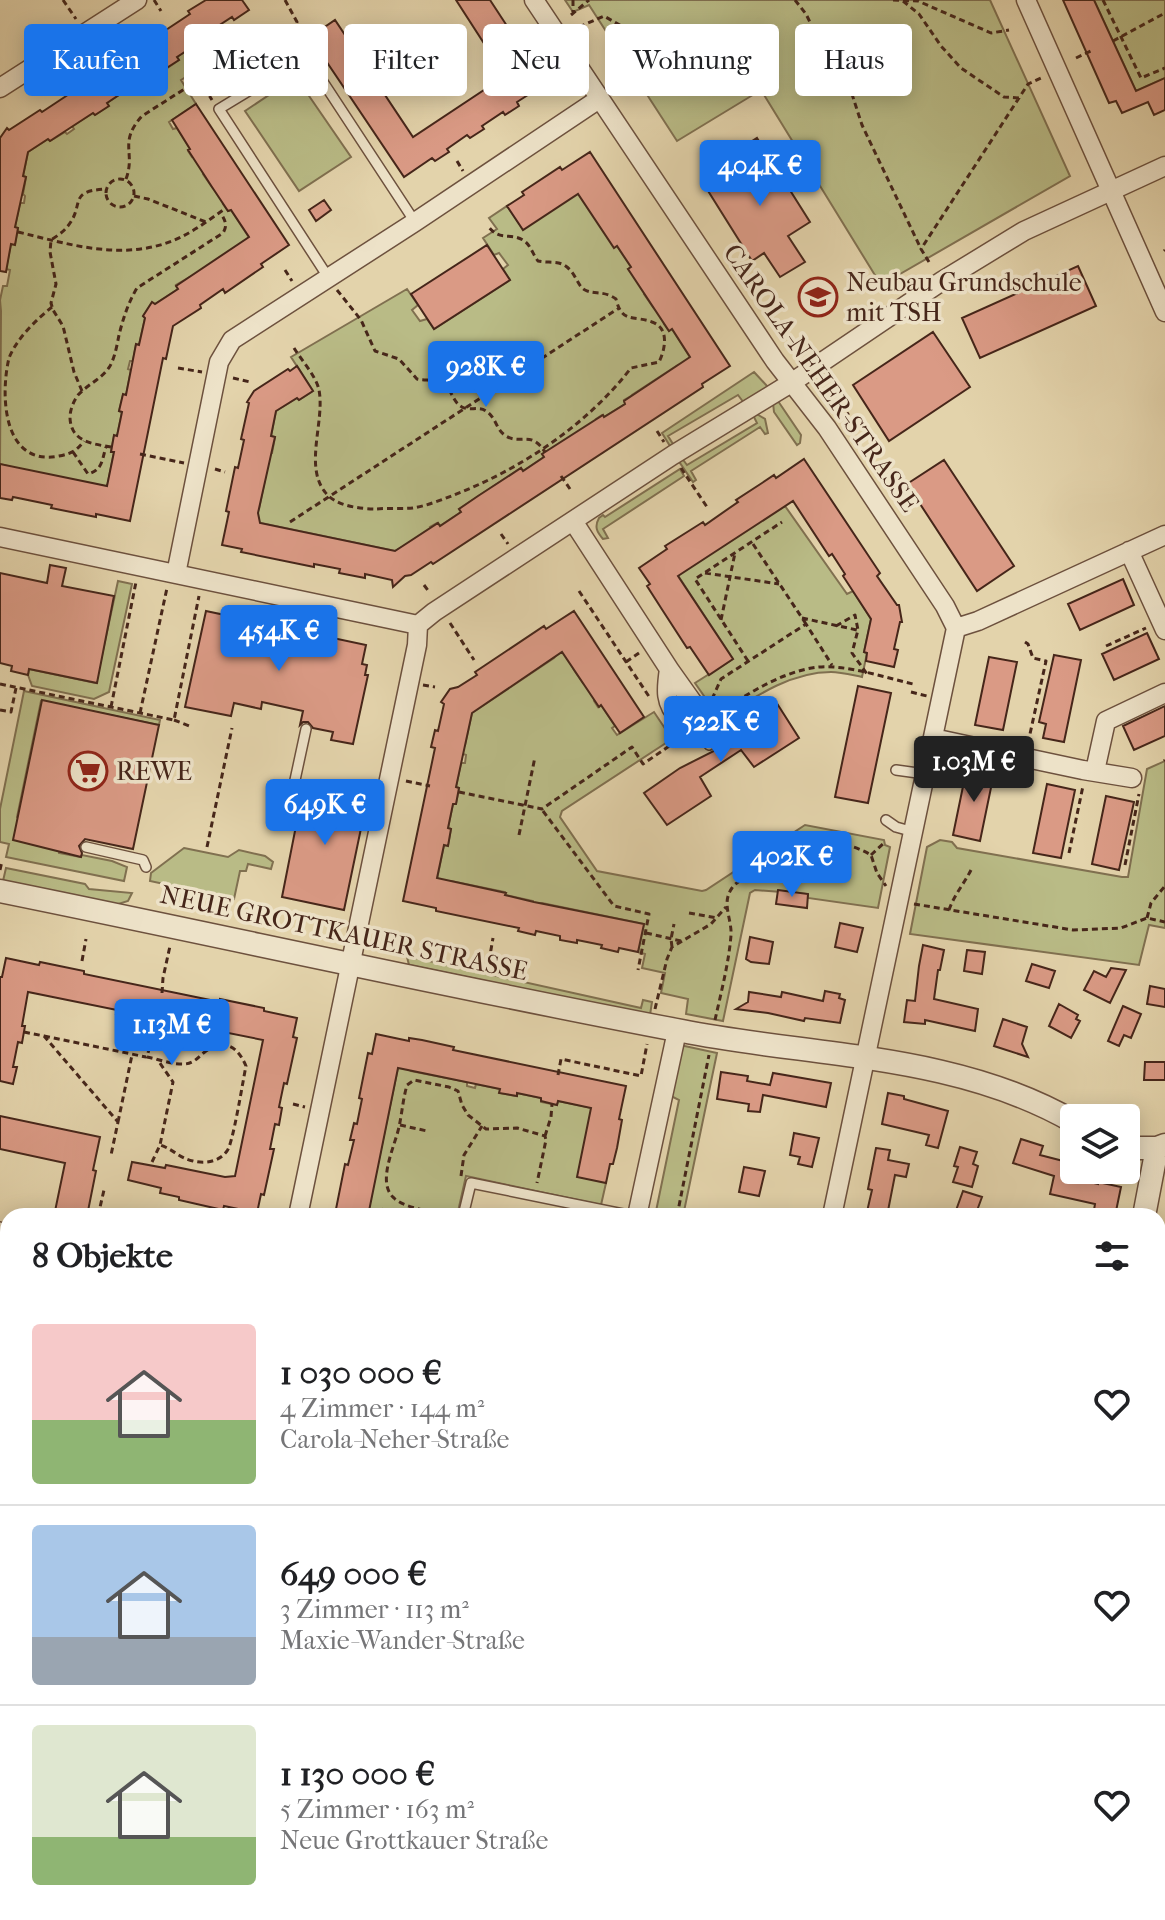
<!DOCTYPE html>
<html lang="de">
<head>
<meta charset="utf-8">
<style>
  :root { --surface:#fff; --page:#f2f2f2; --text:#202124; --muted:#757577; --line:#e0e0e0; --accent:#1a73e8 }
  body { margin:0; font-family:"IM FELL French Canon",serif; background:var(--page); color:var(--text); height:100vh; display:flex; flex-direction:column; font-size:30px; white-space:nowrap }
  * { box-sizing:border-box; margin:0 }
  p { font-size:26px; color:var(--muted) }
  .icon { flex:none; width:44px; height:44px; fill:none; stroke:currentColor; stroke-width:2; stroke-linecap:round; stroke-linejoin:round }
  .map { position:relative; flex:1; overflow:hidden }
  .sheet { position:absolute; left:0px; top:1208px; width:1166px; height:712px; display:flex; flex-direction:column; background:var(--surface); border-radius:24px 24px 0 0; box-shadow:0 4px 20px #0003 }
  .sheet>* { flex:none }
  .guide { position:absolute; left:24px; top:24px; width:1118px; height:72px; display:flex; gap:16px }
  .fabs { position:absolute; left:1060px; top:1104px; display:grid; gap:16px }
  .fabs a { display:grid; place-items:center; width:80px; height:80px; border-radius:8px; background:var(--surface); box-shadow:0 4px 20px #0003; font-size:40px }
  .price { position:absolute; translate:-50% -68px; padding:0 18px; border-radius:8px; background:var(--accent); color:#fff; font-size:26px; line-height:52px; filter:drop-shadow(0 2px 4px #0008) }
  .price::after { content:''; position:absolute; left:50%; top:48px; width:24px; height:18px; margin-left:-12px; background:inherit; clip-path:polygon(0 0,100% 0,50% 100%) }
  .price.current { background:#222; color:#fff }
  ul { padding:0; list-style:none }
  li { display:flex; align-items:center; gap:24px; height:200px; padding:0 32px }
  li+li { border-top:2px solid var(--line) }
  li span { display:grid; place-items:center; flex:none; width:224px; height:160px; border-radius:8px; color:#555 }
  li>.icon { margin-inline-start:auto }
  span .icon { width:96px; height:96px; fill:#fffc; stroke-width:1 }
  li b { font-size:34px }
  h2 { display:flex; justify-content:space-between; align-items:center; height:96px; padding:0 32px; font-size:34px }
  .chip { padding:0 28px; border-radius:8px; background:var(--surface); box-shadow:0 4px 20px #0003; font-size:28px; line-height:72px }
  .chip.current { background:var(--accent); color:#fff }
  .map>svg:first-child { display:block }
  .green { fill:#b9bb86; stroke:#807050; stroke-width:2 }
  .building { fill:#da9a85; stroke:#46261a; stroke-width:2 }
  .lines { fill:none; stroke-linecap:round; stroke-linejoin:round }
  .service-casing { stroke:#6d513e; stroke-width:12 }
  .minor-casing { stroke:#6d513e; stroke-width:21 }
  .tertiary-casing { stroke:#6d513e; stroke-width:25 }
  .path { stroke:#46261a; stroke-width:3; stroke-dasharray:6 4; stroke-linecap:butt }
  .service { stroke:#ede2c8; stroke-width:9 }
  .minor { stroke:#ede2c8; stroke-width:18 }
  .tertiary { stroke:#ede2c8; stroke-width:22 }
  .labels { text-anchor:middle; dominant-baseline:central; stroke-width:7; stroke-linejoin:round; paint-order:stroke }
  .poi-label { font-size:26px; fill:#46261a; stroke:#ede2c8; text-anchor:start }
  .street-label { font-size:26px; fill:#46261a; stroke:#ede2c8 }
</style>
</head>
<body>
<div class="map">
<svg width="1165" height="1920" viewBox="0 0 1165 1920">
  <rect width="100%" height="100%" fill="#e3d3ab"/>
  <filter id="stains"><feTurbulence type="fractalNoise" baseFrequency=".0025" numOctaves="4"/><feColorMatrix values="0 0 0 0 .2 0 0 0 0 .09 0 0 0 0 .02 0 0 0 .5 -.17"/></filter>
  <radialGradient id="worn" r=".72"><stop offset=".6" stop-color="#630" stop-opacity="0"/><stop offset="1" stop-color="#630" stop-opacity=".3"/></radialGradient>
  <path class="green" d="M565,0H990L1070,176L881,285L761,90L677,141L589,5L573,12Z
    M1094,0H1165V78L1136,91Z
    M208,41L218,57L181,80L196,104L169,122L173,129L177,128L190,149L188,151L192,157L195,156L205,172L203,174L212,187L226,202L223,204L228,211L231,210L252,242L176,285L178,289L155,304L152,303L143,316L145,318L139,345L136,344L133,361H130L128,369L131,370L126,395H123L119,411L122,412L117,436H114L111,451L114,452L106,492L0,464L1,311L0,300L3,286H7L10,270L6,269L11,244H15L18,229L15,227L20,203H24L25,196L23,194L26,177L23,176L28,152L48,139L50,141L65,132L67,134L74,129L72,126L93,113L95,115L108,106L107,103L128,89L130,92L143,83L142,80L163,66L166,69L179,60L177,57L198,43L200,46Z
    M296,77L351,157L299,191L245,111Z
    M578,187L631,267L628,269L647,291L644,294L653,307L667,322L664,324L669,331L672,329L693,362L678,365L632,395L633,399L631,396L624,400L625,404L604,417L602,415L596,419L598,422C579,430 566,439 551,452L549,450L542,454L544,457L523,471L521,468L459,509L461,512L440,526L437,523L430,527L432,531L395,551L251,521L259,509L270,455L268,453H272L275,437L271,436L276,411L297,398L299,400L313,391L291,357L407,289L418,305L412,310L420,321L427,319L434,329L510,280L503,269L508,265L499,253L494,255L483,238L497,229L489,218L507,206L523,229Z
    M754,372L768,387L744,403L738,395L668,436L673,444L670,446L662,433Z
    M778,401L801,435L800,443L797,445L774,412L773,403Z
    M755,413L765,419L768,433L765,434L760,427L691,471L696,480L693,482L678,460L681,457L687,465L757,423L753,415Z
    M680,469L684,476L603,529L608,538L603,539C597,532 594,527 599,518L603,515L605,517Z
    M785,506L847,594L853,591L871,619L864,652L867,653L862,677C852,675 841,672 831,672C790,672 753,698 720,719L695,683L733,659L675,571Z
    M118,581L132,584L109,692L94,699L32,686L28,675L29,669L96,683Z
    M563,646L574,670L583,683L586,682L597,698L594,701L598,707L601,705L615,726L612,728L617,735L654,712L672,739L562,811L560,817L597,871L702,891L706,890L805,825L884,840L885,845L890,847L878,908L808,898V894L755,890L750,893L723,1021L686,1014L688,999L661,993L665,973L642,968L645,954L638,952L644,924L542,903L533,904V901L505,895V892L451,881L436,884L444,845H448L451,829L448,828L453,804H456L459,788L456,787L461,763H465L466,755L460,753L465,745L472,713L554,658Z
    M24,691L160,720L159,725L41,701L17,817L59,850V853L80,857L82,855L112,861L127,867L124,881L6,857L9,844L0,842V809Z
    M1165,761V928L1149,925L1139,965L910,934L927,847L940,840L952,842L957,848L1122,877H1128L1147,769Z
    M184,848L228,857L239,850L265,856L273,862L271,869L248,864L246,871H240L234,899L150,881L151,873Z
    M6,868L85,884L89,889L132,893L128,901L115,905L3,881Z
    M411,948V957L641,1008L643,1000L652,1002L650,1015L409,965L406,953Z
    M680,1045L717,1053L683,1216H655L679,1100L669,1095Z
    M399,1063L411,1071L467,1082V1086L475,1088L476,1084L500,1089V1093L516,1096L517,1093L541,1098V1102L557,1105L558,1101L597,1109L606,1183L601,1205L466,1176L457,1216H414L383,1209L381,1215L368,1212Z"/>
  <path class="building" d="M206,0H242L249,10L234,20L232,17L212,30L214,33L177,57L179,60L165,69L163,66L142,80L144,83L130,92L128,89L107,103L109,106L95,115L93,113L50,141L48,139L28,152L23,176L26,177L15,227L18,228L15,245L11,244L6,272L0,271V138L7,128L9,130L40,110L42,112L190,14L188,11Z
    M456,0H490L545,84L517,102L519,106L505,115L503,112L482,126L484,129L470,138L467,135L447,149L449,152L435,161L432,158L404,177L310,37L335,20L413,137L505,76Z
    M1063,0H1094L1136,91L1165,78V110L1154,115L1148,102L1122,113L1116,101L1109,103Z
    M196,104L289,245L261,264L263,267L225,293L223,289L200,305L201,308L173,326L166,359L163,358L130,521L96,514V517L51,508L52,505L13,497L12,500L0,498V464L107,486L114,452H111L114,435L117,436L122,412L119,411L123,394L126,395L136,344L139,345L145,318L143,316L152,302L155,304L178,289L176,286L249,237L231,210L228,211L212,187L188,150L190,149L172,120Z
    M757,138L810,222L788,236L805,262L780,277L764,253L752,261L705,186L742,162L735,152Z
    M590,152L730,366L702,384L703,387L433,564L431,562L411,575L405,576L393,587L392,580L365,574V578L339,573L340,569L314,564V567L241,552L242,549L222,545L229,512L226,511L235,467L238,468L244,440L241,439L249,403L247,402L254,391L288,369L290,371L297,366L313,391L299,400L297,398L276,411L271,436L275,437L258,513L260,523L395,551L438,523L440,526L461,512L459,509L478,496L521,468L523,471L544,457L542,454L603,415L604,417L625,404L624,401L690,357L672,329L669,331L628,269L631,267L617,246L614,248L578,194L523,230L507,206L524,195L522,192L560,167L562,170Z
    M324,200L331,210L316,221L309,210Z
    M487,245L510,280L434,329L411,294Z
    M1078,266L1096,306L980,358L962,318Z
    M933,332L970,387L889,441L853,385Z
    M804,459L880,573L877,576L897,605H899L902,622H900L894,649L898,650L894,667L866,661L867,653L864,652L871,619L843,576L845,574L832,554L829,556L793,501L678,576L733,659L709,675L690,647L687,648L663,611L647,586L650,584L639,568L667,549L665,546L703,522L705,525L738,502L736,500L762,483L774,475L776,478Z
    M944,460L1014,566L977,591L907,484Z
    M50,565L66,568L62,586L114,596L97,683L29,669L28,675L11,671L12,666L0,663V573L47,583Z
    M1123,579L1134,605L1080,630L1068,604Z
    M206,611L366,645L362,664L367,665L365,675H368L353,744L331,740L333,732L313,728L308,722H303L300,725L303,711L262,702L261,709L234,703L231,716L185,707Z
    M574,611L644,717L620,733L601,705L599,707L562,652L472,713L456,787L459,788L456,804H453L448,828L451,829L448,846L444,845L437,878L506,893L505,895L534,902L644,924L638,952L619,948L618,952L601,948L602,945L577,940V943L560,940V936L536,931L535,935L518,931L519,928L436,911V908L403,901L435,748L431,747L435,730L438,731L444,704L441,702L450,689L458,687L477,675L475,672L544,626L546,629Z
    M1147,633L1159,659L1114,680L1102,654Z
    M1054,655L1081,660L1064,742L1043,738L1046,724L1039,722Z
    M989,657L1017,662L1003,730L975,725Z
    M858,686L891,693L868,803L835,797Z
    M42,700L159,725L133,849L85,839L79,846L82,853L81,857L13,840Z
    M778,705L799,738L754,767L741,750L700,777L711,796L667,825L644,793L680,768L714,751L742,728Z
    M1165,706V736L1134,750L1123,726Z
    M967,767L994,773L980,841L953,835Z
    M1047,784L1075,790L1061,858L1033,853Z
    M348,785L369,790L344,910L282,897L296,826L293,825L300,789L346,799Z
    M1106,796L1134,802L1119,870L1092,864Z
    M778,890L808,894L807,908L776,904Z
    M840,923L863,928L857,952L835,947Z
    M750,937L773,942L769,964L751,962L746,959Z
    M923,945L944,950L940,970H938L934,999L978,1009L975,1031L925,1020V1024L904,1022L907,1000L915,1001L919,966Z
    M967,950L985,952L982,974L964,971Z
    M6,958L39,965L40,962L84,971V974L220,1002V999L264,1008V1011L297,1018L293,1037L297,1038L287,1084L284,1083L279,1107L282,1108L279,1125L275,1124L270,1149H274L264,1195L261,1194L257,1213L224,1206L223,1210L179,1200V1197L160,1193L161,1188L128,1180L132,1162L165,1168L166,1165L225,1177L235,1176L263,1040L133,1014V1017L116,1014L117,1010L28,992L22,1026H25L22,1043L18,1042L13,1067H17L13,1084L0,1081V977H2Z
    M1032,964L1055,971L1049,988L1026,981Z
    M1111,968L1126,970L1110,1003L1084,990L1094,971L1106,977Z
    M1150,986L1165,989V1007L1147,1004Z
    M825,991L840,994L839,998L845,1000L840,1023L805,1018L804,1021L768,1013L736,1009L748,1002L749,992L781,997L782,992L823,1001Z
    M1059,1004L1078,1015L1076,1019L1080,1021L1071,1038L1049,1026Z
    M1123,1006L1141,1014L1131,1038L1124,1035L1119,1046L1108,1041Z
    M1003,1019L1027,1027L1022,1044L1028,1057L994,1046Z
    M376,1034L409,1041V1038L422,1040L454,1047L453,1050L626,1086L619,1119L622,1120L617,1148L613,1164H610L606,1183L577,1177L591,1108L558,1101L557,1105L541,1101V1098L517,1093V1096L499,1093L500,1089L398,1068L368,1216H338L339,1210L336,1209L345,1164L348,1165L354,1140H350L354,1123L357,1124L362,1099L359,1098L368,1053L372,1054Z
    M1145,1062H1165V1080H1144Z
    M721,1072L748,1076L747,1081L770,1085L773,1073L831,1083L826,1107L763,1095L760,1112L748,1111L749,1104L717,1099Z
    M888,1093L904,1096V1099L948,1111L938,1148L926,1145L929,1135L882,1124Z
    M0,1116L100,1137L93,1170L96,1171L87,1216H54L65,1163L0,1149Z
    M794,1133L819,1138L812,1167L798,1164L800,1157L790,1155Z
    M1021,1139L1043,1146L1040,1155L1071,1163L1068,1177L1098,1184V1182L1121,1187L1115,1216H1093L1095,1204L1050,1194L1054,1176L1013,1163Z
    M960,1147L977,1152L973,1164L978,1166L972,1187L953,1182L958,1167L954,1166Z
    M876,1148L890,1150L888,1160L909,1164L906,1177L895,1175L887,1216H866L872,1190L868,1189Z
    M744,1167L765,1171L759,1196L739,1192Z
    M963,1191L982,1197L975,1216H954Z"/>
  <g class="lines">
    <defs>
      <path id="service" d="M328,277L219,109L306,56L415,222
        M692,717L709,745
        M896,770L925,774
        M295,780L306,729
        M886,820L896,827L914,832
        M86,847L143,860L146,867
        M463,1216L471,1183L628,1215
        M0,1227L6,1230L7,1240L0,1278
        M0,1514L8,1516
        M0,1574L8,1536"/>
      <path id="minor" d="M534,0L775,361L827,428L945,606L956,628L832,1216
        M1026,0L1165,312
        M0,88L137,0
        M573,521L669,669C666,689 664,704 680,719L692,717L696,713V707L669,669
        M0,537L418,625
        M1129,551L1165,630
        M176,574L219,362L232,340L415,222L599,99
        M418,625L434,612L673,455L791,383L942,281L1024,231L1165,166
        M956,628L978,621L1165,535
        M933,738L1083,770L1132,778
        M1095,771L1106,721L1165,693
        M298,1216L417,645L418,625
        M637,1216L677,1031
        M0,1490L8,1492
        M1158,1640L1165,1642
        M95,1920L96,1912
        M503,1920L505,1912
        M688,1920L689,1912"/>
      <path id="tertiary" d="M0,891C227,937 454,988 682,1031C813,1057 955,1053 1074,1122
        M1126,1148H1157L1165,1145
        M1144,1216L1157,1148
        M1000,1920L1001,1912"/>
    </defs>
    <use href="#service" class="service-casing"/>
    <use href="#minor" class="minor-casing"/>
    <use href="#tertiary" class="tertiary-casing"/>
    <path class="path" d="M63,0L76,19
      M154,0L161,11
      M285,0L297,22L294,34L302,45
      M573,0V12
      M795,0L806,14L829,61L850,88L862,125L921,249
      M893,0L918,1L991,33L1009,30
      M1103,0L1141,78L1165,68
      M903,1L919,14L941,46L961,68L1004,97L1019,98
      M571,15L589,0
      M579,27L604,16L673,56
      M1113,41L1165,13
      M1076,58L1093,50
      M199,79L212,100
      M457,161L463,171
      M106 193a14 14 0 1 1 28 0a14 14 0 1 1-28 0Z
      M126,179C136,152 118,143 142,116L219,67L275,46L294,34
      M134,196L148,199L206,222
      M18,232C68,244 121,261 172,241C192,233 209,220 226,208
      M1164,251L1165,250
      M929,262L921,249L1028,84L1043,77
      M285,270L292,281
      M337,290L361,320L375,351L399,359L417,379C425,381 435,379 442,383C452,388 452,402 462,407C469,411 479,406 486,411C496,417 496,430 506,436C521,445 531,430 545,452
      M52,307C36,320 17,338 9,358C0,396 3,467 59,456C70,454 77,451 84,441
      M294,348C302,361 316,376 319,390C325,421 304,466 325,492C335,506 360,509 376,509C388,508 401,509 413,508C426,506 441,500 454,495C521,469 587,425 631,368L659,362C665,350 670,328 652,322C634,315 622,324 616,299C603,290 595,295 585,290C577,286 576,272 564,265C557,261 547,263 538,261C533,255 531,245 523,240C509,232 500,242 488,226
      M178,368L202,372
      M233,378L250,382
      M82,391L74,372L63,326L53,310L51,303L56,284L50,252L51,240C57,236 63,232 67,227C86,205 66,191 106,189
      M839,420L849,413
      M657,431L664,442
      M111,447C93,444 71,442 70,418C70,410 73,402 78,395C88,384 102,379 110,366C115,357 117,345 119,335C123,319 128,303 137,288L223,233C228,225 225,220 220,212
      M73,452L88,474C103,470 102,459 106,447
      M140,454L184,463
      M681,468L707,507
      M215,469L225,472
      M561,476L570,489
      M290,522L619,308
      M501,534L508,544
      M753,544L806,624
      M705,573L779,584
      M424,585L430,593
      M579,591L650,698
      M802,618L857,630
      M721,620L735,553
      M450,623L474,660
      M836,626L855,615L858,630L852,653L867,674
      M1025,642L1028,644L1033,658L1046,661L1028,743
      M1106,646L1146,628
      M748,661L695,579L782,522
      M626,662L639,653
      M0,684L174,720L199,596
      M423,685L435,687
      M911,692L927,696
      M712,699L721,679L806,624L832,665
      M111,707L136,582
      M0,710L11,712L16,688
      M140,713L167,588
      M711,718C744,696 792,663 834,667C860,669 887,678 913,684
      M174,720L192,727
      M1164,761L1165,760
      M406,781L430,786
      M459,792L542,809L632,747L643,764L684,736
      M543,811L614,906L649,914L638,970
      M519,835L535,757
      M207,847L232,728
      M1069,853L1083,786
      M871,855L884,843
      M1125,865L1139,794
      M0,870L2,861
      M914,904L1073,930L1121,928L1147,918L1165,922
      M949,910C954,895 964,884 971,870
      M689,913L717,918
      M1147,918L1151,903L1165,886
      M646,933L681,941
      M672,947L671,939L674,924
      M82,961L86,939
      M489,961L493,938
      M162,993L163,978L170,946
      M655,1009L667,959L672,947L711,924L726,907
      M157,1018L147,1057C158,1059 173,1065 185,1064C195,1063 199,1056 206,1051C225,1038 238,1047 246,1066C243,1080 233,1144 227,1151C219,1162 205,1164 193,1161C179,1158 173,1149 160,1145
      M715,1020C721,993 729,962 731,935C732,919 721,903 732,888C736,882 746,877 751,872C785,846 831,831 871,855L877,873L886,886
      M24,1032L44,1036L118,1122L111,1155
      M44,1036L146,1057
      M558,1075L561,1059L641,1076L647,1044
      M293,1104L305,1107
      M118,1122L132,1055
      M400,1125L427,1131
      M545,1136L551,1117L552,1104
      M152,1162L160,1145L173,1082L157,1059
      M461,1176L464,1155L482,1126
      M98,1216L104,1190
      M453,1216C437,1212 405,1209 394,1198C376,1183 395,1146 399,1127C402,1113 403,1099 407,1085L414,1080L449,1087L458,1091L462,1105L468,1115L486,1129L517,1128L545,1136L546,1140L537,1183
      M677,1216L709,1055
      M0,1381L8,1382
      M0,1603L3,1587
      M0,1737L8,1738
      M181,1920L182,1912
      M531,1920L533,1912"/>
    <use href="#service" class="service"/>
    <use href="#minor" class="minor"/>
    <use href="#tertiary" class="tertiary"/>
  </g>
  <defs>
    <symbol id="school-ring" viewBox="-11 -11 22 22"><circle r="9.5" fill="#ede2c8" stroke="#8f2418" stroke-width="1.5"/><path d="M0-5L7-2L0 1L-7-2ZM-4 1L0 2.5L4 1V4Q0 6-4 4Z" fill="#8f2418"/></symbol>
    <symbol id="supermarket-ring" viewBox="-11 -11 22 22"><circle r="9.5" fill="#ede2c8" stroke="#8f2418" stroke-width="1.5"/><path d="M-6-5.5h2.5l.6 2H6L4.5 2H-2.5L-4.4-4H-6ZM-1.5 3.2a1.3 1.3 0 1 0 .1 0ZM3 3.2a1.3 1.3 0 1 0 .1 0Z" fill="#8f2418"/></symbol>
  </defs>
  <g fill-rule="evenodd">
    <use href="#school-ring" x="796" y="275" width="44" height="44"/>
    <use href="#supermarket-ring" x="66" y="749" width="44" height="44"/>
  </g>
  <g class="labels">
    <g class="poi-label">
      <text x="846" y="282">Neubau Grundschule<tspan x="846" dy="30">mit TSH</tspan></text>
      <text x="116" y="771">REWE</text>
    </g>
    <g class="street-label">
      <text transform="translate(821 378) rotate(55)">CAROLA-NEHER-STRASSE</text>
      <text transform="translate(344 933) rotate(12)">NEUE GROTTKAUER STRASSE</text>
    </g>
  </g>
  <rect width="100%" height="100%" filter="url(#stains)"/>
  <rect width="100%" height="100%" fill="url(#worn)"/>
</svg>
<div class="fabs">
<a><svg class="icon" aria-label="layers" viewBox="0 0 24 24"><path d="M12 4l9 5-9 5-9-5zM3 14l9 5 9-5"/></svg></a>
</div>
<b class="price" style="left:760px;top:208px">404K €</b>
<b class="price" style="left:486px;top:409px">928K €</b>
<b class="price" style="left:279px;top:673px">454K €</b>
<b class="price" style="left:721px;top:764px">522K €</b>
<b class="price current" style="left:974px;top:804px">1.03M €</b>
<b class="price" style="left:325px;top:847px">649K €</b>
<b class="price" style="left:792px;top:899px">402K €</b>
<b class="price" style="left:172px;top:1067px">1.13M €</b>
<div class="guide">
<a class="chip current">Kaufen</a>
<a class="chip">Mieten</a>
<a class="chip">Filter</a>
<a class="chip">Neu</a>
<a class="chip">Wohnung</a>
<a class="chip">Haus</a>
</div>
<section class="sheet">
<h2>8 Objekte<svg class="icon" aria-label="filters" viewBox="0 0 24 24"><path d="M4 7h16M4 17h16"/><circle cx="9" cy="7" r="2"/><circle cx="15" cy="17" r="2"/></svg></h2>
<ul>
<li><span style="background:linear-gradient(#f6c9c9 60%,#8fb573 0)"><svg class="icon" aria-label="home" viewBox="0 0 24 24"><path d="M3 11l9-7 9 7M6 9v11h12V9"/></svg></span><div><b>1 030 000 €</b><p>4 Zimmer · 144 m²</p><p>Carola-Neher-Straße</p></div><svg class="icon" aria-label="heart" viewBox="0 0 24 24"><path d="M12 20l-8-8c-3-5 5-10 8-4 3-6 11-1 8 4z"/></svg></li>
<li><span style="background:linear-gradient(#a9c7e8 70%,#9aa5b1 0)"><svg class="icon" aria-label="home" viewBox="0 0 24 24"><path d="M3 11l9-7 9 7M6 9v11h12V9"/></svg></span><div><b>649 000 €</b><p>3 Zimmer · 113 m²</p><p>Maxie-Wander-Straße</p></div><svg class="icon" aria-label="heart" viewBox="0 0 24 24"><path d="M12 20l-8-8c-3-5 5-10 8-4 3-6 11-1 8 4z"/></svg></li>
<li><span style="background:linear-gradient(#dfe7d0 70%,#8fb573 0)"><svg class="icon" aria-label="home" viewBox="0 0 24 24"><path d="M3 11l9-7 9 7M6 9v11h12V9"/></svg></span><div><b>1 130 000 €</b><p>5 Zimmer · 163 m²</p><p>Neue Grottkauer Straße</p></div><svg class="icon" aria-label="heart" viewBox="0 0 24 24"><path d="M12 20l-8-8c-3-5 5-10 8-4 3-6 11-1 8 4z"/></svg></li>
</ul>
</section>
</div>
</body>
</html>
